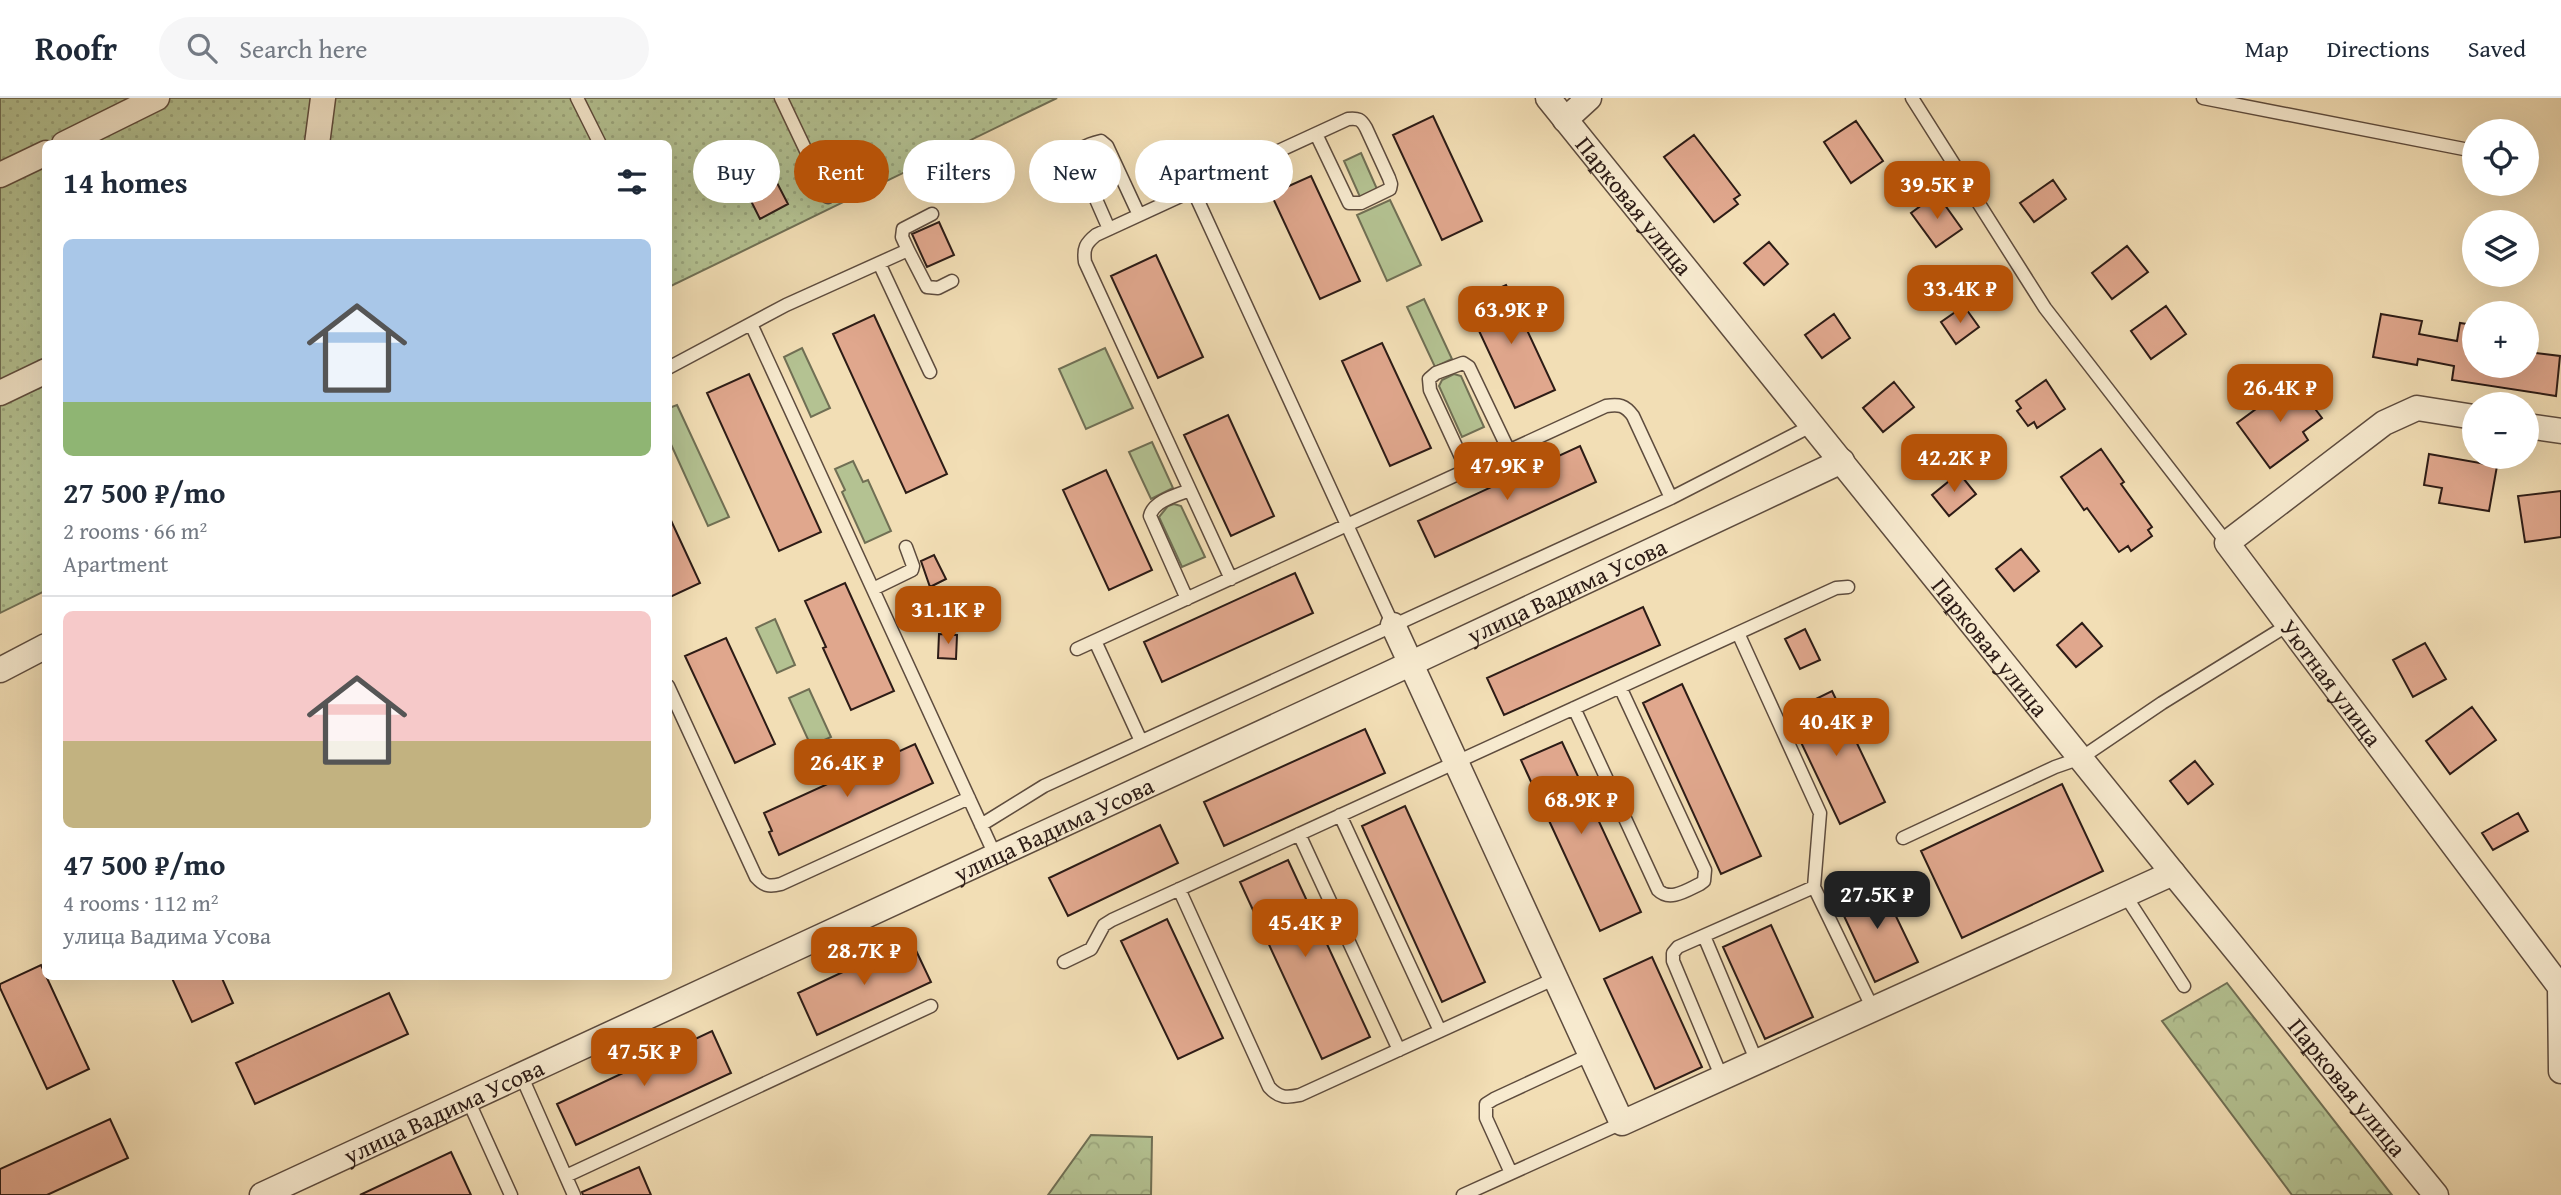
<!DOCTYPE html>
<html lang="en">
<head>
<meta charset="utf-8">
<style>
  :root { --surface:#fff; --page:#f6f6f7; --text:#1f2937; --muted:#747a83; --line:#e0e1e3; --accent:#b45309 }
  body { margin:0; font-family:"Gentium Book Plus",serif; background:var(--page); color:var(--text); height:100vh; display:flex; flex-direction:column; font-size:26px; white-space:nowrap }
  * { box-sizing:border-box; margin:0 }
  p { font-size:23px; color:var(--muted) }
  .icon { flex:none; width:38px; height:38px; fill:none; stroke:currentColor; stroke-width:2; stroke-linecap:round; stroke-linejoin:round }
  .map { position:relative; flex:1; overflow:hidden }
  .details { position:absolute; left:42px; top:42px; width:630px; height:840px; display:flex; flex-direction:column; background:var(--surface); border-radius:10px; box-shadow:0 7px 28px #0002 }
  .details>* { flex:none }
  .hud { position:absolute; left:693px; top:42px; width:665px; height:63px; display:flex; gap:14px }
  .fabs { position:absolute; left:2462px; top:21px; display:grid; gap:14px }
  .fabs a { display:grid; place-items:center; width:77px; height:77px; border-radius:50%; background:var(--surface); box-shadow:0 7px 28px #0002; font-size:35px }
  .price { position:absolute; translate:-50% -60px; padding:0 16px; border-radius:14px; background:var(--accent); color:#fff; font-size:23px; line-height:46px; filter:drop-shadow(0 2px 4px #0008) }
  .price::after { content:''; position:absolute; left:50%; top:42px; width:21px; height:16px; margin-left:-10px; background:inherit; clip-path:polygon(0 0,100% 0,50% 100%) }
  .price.selected { background:#222; color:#fff }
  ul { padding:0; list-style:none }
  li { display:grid; align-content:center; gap:14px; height:371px; padding:0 21px }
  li+li { border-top:2px solid var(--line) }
  li span { display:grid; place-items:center; height:217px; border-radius:10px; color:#555 }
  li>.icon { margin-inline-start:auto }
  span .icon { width:126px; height:126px; fill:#fffc; stroke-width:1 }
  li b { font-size:30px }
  h2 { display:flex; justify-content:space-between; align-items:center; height:84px; padding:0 21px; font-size:30px }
  .tag { padding:0 24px; border-radius:32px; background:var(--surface); box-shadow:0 7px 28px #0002; font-size:24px; line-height:63px }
  .tag.selected { background:var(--accent); color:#fff }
  header { display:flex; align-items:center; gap:42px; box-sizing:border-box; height:98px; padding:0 35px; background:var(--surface); border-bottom:2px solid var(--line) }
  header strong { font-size:33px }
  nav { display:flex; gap:38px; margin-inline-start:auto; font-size:24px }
  .search { width:490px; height:63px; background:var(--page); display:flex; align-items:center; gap:18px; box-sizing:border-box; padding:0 24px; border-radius:38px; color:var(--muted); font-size:26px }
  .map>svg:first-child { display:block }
  .grass { fill:url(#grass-dots); stroke:#706f54; stroke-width:2 }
  .forest { fill:url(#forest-crowns); stroke:#706f54; stroke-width:2 }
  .park { fill:#b4c292; stroke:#706f54; stroke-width:2 }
  .building { fill:#e0a78d; stroke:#2d1c16; stroke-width:2 }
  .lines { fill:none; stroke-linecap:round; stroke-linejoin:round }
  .lane-casing { stroke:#5e4c3e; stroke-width:15 }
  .street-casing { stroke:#5e4c3e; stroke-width:27 }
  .lane { stroke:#f7eacf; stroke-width:12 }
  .street { stroke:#f7eacf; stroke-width:24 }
  .labels { text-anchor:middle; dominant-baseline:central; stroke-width:5; stroke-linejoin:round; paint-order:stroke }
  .street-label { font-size:24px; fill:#2d1c16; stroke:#f7eacf }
</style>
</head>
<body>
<header>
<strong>Roofr</strong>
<div class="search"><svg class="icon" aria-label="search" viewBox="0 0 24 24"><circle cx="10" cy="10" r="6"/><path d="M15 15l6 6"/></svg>Search here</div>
<nav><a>Map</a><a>Directions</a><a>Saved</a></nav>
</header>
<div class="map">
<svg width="2561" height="1097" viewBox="0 0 2561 1097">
  <defs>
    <pattern id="grass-dots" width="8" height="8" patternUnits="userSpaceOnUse" patternTransform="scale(1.75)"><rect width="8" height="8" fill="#b4c292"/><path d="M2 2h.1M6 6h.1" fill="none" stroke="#9ba67d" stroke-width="1.8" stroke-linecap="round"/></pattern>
    <pattern id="forest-crowns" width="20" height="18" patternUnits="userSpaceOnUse" patternTransform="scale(1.75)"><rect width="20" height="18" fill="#b4c292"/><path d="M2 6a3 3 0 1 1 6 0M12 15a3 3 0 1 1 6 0" fill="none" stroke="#9ba67d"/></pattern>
  </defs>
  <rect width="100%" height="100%" fill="#f2deb5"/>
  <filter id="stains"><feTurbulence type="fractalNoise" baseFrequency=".00286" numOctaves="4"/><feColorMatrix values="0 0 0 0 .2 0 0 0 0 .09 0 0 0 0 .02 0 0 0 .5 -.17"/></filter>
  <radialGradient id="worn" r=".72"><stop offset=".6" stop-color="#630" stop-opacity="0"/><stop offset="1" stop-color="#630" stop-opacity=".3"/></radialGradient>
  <path class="grass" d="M0,0H1057L669,189L668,46H46L45,493L0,515Z"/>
  <path class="forest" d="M2227,885L2392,1097H2292L2162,923Z
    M1091,1037L1152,1039L1151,1097H1048Z"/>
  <path class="park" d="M1361,55L1377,91L1360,99L1344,63Z
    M1390,102L1421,167L1387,183L1357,117Z
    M1424,201L1452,261L1435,269L1407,209Z
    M802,250L830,310L811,319L784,259Z
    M1105,250L1133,310L1086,331L1059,271Z
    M1454,276L1461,278L1484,329L1462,339L1439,288L1442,282Z
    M677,307L729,419L708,428L669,342V310Z
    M1152,344L1173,390L1151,401L1129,354Z
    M853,363L863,384L868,382L891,433L865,445L842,394L845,392L835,371Z
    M1174,406L1181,408L1205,459L1182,469L1159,419L1168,408Z
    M775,521L795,567L777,575L756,530Z
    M809,591L831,639L811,648L789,600Z"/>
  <path class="building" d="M1433,18L1482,123L1442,142L1393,37Z
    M1856,23L1883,63L1851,85L1824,44Z
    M1694,37L1740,97L1734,101L1738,106L1714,124L1664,59Z
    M1106,67L1113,82L1100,88L1093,73Z
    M1311,78L1360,183L1320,201L1271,96Z
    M775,81L788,106L760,121L747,95Z
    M2053,82L2066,101L2034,124L2020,105Z
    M1937,96L1962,131L1936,149L1911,115Z
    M939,124L954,157L927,169L912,136Z
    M1769,144L1788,166L1764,187L1744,165Z
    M2127,148L2148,174L2112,201L2092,175Z
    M1156,157L1203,259L1158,280L1111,178Z
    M1506,187L1555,292L1515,310L1466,205Z
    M1964,208L1979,229L1956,246L1941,224Z
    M2166,208L2186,236L2151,261L2131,233Z
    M1834,216L1850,240L1822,260L1805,237Z
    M2381,216L2422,223L2419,236L2457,243L2460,225L2474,227V268H2527V254L2560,258L2556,298L2452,282L2454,268L2418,261L2417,267L2373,259Z
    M874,217L947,376L906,395L833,236Z
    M1382,245L1431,350L1390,368L1342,263Z
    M749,276L821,434L779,453L707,295Z
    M2046,282L2065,311L2037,330L2034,324L2028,328L2017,313L2021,310L2016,303Z
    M2294,283L2322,320L2303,334L2308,342L2270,370L2237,325Z
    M1894,284L1914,309L1883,334L1863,310Z
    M1228,317L1274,418L1231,438L1184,337Z
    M1580,348L1596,384L1435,459L1418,423Z
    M2101,351L2124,384L2121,386L2152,429L2148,432L2152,438L2131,453L2128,448L2119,454L2087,410L2084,412L2061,379Z
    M2429,356L2497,368L2489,413L2439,405L2442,390L2424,387Z
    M1106,372L1152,472L1109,492L1063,392Z
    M1959,375L1976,396L1949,418L1932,397Z
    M2561,393V439L2525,444L2518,398Z
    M668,416L700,485L668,500Z
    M2021,451L2039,473L2014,493L1996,471Z
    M934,457L946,481L930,489L921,463Z
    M1295,475L1313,515L1162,584L1144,544Z
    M845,485L894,593L851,612L823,550L826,549L805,503Z
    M1643,509L1660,547L1504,617L1487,580Z
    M2082,525L2102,548L2076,569L2057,547Z
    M1805,531L1820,562L1800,571L1785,541Z
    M939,536L957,537L956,561L938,560Z
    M726,540L775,646L735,665L685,558Z
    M2425,545L2446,581L2413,599L2393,562Z
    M1682,586L1761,758L1721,776L1643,605Z
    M1832,593L1885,704L1840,726L1787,615Z
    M2472,609L2496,642L2450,676L2426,643Z
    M1365,631L1385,675L1224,748L1204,704Z
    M1562,644L1641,814L1600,833L1521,662Z
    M915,646L933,685L779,757L769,734L772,733L764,715Z
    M2195,663L2213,686L2188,706L2170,683Z
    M2062,686L2103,773L1962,840L1921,753Z
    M1405,708L1485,884L1442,904L1362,728Z
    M2518,715L2528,733L2493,752L2482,735Z
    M1160,727L1178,765L1068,818L1049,780Z
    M1288,762L1370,939L1322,961L1240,784Z
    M1878,781L1918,864L1875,884L1836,801Z
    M1167,821L1223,940L1178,961L1121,843Z
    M1771,827L1813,919L1765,941L1723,849Z
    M911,842L931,884L817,937L798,895Z
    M1652,859L1702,969L1655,991L1604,881Z
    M41,867L89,971L47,991L0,890V886Z
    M171,878H221L233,905L192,924Z
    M389,895L408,936L255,1006L236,965Z
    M712,933L731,975L576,1047L557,1006Z
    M110,1021L128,1060L47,1097H0V1071Z
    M451,1054L471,1097H360Z
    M639,1069L651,1097H583L582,1094Z"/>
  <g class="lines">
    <defs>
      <path id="lane" d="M577,0L600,46
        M781,0L828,99
        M1912,0L2045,210L2227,445
        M2203,0L2474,53
        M1193,92L1393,527
        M1109,131L1077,58C1078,49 1092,45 1101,43L1107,48L1139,117
        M908,152L902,139L903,131L932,116
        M879,165L930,274
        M751,226L995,757
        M668,270L786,207L908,152L927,189L938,190L952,183
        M1467,372L1430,292L1429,281L1436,275L1463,265L1469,269L1509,353
        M1231,481L1085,164C1083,150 1086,145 1096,137L1348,21C1358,20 1361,21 1366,30L1389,80L1391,86L1390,91L1361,105H1349L1316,36
        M873,491L912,472L913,468L906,449
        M1187,501L1150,418C1153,403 1177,397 1190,392
        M1738,535L1820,715L1814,789L1873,911
        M1095,543L1141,643
        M1077,551L1606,308C1619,306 1625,307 1633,318L1671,400
        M668,588L756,779C764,788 769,789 781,786L969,700
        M1574,610L1658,792C1670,804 1687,792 1700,786L1704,783L1705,772L1620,589
        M1340,717L1440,933
        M981,727L1044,688L1671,400L1813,327
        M1299,736L1399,952
        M1903,740L2055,669L2081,660L2162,605L2288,527
        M1179,791L1269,989C1279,1000 1286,1000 1300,997L1556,880
        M2125,797L2184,888
        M1704,838L1757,964
        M1064,864L1091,851L1104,827L1112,822L1836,490L1848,489
        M521,977L574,1097
        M1722,980L1673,863V855L1678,849L1814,789
        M468,1002L511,1097
        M1511,1075L1486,1020V1006L1494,1001L1591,956
        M566,1078L931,908
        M1463,1097L1622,1025"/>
      <g id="street">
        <path id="s1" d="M1548,0L2173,775L2436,1097"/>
        <path d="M1565,22L1589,0"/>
        <path d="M64,46L157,0"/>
        <path d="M317,46L323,0"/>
        <path d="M0,77L46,55"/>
        <path d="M0,295L46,273"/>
        <path id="s2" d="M2474,319L2417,310L2384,325L2227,445L2560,889L2561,973"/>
        <path d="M2527,328L2561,333"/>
        <path d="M1393,527L1622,1025L2173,775"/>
        <path d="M0,572L46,548"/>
        <path id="s3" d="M262,1097L1382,579L1842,363"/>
      </g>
    </defs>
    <use href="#lane" class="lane-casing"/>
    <use href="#street" class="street-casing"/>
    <use href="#lane" class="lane"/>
    <use href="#street" class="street"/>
  </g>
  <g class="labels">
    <g class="street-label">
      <text stroke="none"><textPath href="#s1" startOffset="138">Парковая улица</textPath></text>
      <text stroke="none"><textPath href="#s3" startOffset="1438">улица Вадима Усова</textPath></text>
      <text stroke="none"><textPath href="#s1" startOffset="705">Парковая улица</textPath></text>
      <text stroke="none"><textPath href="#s2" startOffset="466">Уютная улица</textPath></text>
      <text stroke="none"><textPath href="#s3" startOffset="872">улица Вадима Усова</textPath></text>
      <text stroke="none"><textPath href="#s1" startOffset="1272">Парковая улица</textPath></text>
      <text stroke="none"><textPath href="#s3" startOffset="200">улица Вадима Усова</textPath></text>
    </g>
  </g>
  <rect width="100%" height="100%" filter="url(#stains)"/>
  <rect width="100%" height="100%" fill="url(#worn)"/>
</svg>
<div class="fabs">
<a><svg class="icon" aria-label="locate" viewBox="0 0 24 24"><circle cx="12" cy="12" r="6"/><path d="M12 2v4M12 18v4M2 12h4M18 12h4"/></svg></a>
<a><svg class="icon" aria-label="layers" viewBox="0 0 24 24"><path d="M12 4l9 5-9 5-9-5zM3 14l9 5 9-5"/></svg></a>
<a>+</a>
<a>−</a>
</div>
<b class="price" style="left:1937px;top:123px">39.5K ₽</b>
<b class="price" style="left:1960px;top:227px">33.4K ₽</b>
<b class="price" style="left:1511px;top:248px">63.9K ₽</b>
<b class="price" style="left:2280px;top:326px">26.4K ₽</b>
<b class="price" style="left:1954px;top:396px">42.2K ₽</b>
<b class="price" style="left:1507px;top:404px">47.9K ₽</b>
<b class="price" style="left:948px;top:548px">31.1K ₽</b>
<b class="price" style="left:1836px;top:660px">40.4K ₽</b>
<b class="price" style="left:847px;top:701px">26.4K ₽</b>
<b class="price" style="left:1581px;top:738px">68.9K ₽</b>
<b class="price selected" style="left:1877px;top:833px">27.5K ₽</b>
<b class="price" style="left:1305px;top:861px">45.4K ₽</b>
<b class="price" style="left:864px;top:889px">28.7K ₽</b>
<b class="price" style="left:644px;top:990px">47.5K ₽</b>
<div class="hud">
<a class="tag">Buy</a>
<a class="tag selected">Rent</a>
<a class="tag">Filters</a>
<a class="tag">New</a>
<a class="tag">Apartment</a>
</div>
<section class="details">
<h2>14 homes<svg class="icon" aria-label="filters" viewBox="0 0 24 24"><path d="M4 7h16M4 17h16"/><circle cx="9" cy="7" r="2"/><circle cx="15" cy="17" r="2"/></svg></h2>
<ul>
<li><span style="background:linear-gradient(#a9c7e8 75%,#8fb573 0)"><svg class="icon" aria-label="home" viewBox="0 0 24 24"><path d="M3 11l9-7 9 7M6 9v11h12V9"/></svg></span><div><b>27 500 ₽/mo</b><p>2 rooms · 66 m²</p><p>Apartment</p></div></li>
<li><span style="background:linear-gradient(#f6c9c9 60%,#c2b280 0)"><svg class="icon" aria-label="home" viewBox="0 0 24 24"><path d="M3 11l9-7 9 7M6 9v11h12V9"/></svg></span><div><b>47 500 ₽/mo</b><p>4 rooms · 112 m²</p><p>улица Вадима Усова</p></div></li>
</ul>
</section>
</div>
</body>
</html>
